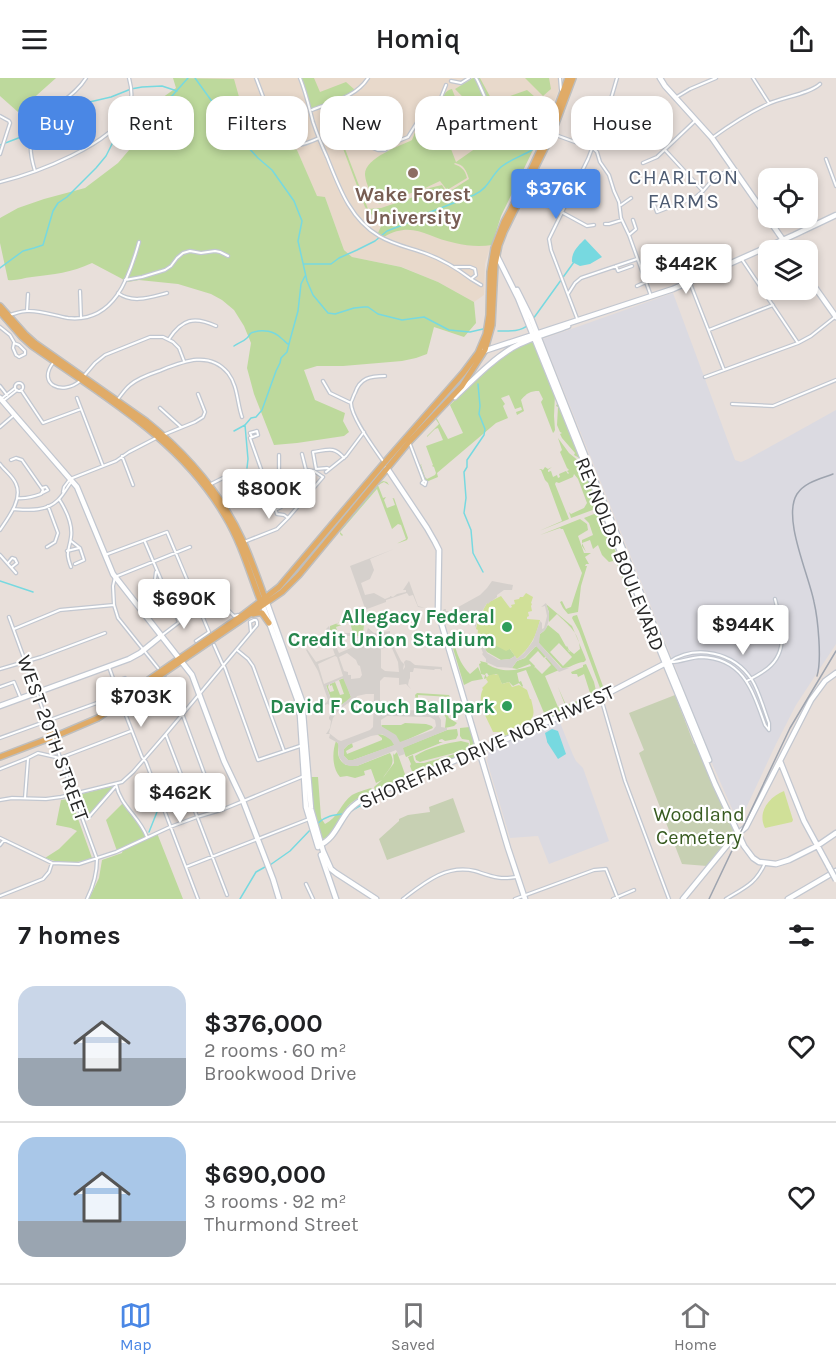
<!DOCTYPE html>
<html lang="en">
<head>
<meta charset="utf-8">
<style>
  :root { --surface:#fff; --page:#f2f2f2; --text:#202124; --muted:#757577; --line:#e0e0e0; --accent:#4a87e5 }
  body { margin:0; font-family:Karla,sans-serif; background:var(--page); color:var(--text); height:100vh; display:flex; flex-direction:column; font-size:22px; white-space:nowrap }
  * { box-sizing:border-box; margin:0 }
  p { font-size:20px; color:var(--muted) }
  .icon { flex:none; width:33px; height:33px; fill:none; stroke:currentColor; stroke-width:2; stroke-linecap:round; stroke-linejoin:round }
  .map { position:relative; height:821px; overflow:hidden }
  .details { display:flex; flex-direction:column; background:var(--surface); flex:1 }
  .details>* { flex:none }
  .guide { position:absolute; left:18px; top:18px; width:801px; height:54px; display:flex; gap:12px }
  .buttons { position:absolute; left:758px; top:90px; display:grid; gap:12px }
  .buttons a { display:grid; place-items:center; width:60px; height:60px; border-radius:12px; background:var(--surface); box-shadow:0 3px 9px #0003; font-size:30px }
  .price { position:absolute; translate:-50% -51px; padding:0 14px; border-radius:6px; background:#fff; color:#222; font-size:20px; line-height:39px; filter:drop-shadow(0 2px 3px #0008) }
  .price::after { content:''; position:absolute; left:50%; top:36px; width:18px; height:14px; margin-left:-9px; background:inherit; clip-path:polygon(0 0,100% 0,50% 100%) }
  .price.on { background:var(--accent); color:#fff }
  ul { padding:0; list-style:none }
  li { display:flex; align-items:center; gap:18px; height:150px; padding:0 18px }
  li+li { border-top:2px solid var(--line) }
  li span { display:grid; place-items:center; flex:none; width:168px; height:120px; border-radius:18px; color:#555 }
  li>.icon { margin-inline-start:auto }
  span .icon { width:72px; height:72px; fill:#fffc; stroke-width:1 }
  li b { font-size:26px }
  h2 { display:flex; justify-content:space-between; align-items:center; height:72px; padding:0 18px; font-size:26px }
  .pill { padding:0 21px; border-radius:18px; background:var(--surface); box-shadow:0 3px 9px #0003; font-size:21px; line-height:54px }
  .pill.on { background:var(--accent); color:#fff }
  header { display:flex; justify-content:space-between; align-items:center; height:78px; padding:0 18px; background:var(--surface); font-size:27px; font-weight:600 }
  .menu { display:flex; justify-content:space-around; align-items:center; height:84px; border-top:2px solid var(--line); background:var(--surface); font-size:16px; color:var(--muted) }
  .menu a { display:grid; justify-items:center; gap:3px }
  .menu .on { color:var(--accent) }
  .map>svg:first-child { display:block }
  .industrial { fill:#dbdae1 }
  .education { fill:#e8d9cb }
  .green { fill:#bdd99c; fill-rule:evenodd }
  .cemetery { fill:#c7d0b3 }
  .pitch { fill:#d0e098 }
  .plaza { fill:#d5d0cc; fill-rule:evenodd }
  .water { fill:#77d9e0 }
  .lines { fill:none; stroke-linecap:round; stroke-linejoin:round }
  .stream { stroke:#77d9e0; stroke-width:1.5 }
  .street-casing { stroke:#c2c7d0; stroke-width:4.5 }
  .secondary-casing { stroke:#c2c7d0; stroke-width:7 }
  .primary-casing { stroke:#bebebe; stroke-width:8 }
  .street { stroke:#fff; stroke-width:2 }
  .secondary { stroke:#fff; stroke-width:4.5 }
  .primary { stroke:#e0ab67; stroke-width:5 }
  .rail { stroke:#9ea4af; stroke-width:1.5 }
  .secondary-bridge-casing { stroke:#c2c7d0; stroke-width:7; stroke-linecap:butt }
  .primary-bridge-casing { stroke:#bebebe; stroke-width:8; stroke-linecap:butt }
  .secondary-bridge { stroke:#fff; stroke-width:4.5 }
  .primary-bridge { stroke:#e0ab67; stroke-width:5 }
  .education-dot { fill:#8d6e63; stroke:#fff; stroke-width:2 }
  .leisure-dot { fill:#2e9e5b; stroke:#fff; stroke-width:2 }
  .labels { text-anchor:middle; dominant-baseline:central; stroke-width:4.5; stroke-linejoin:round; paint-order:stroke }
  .education-label { font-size:20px; font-weight:bold; fill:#785e54; stroke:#fff }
  .street-label { font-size:20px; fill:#272727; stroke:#fff }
  .leisure-label { font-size:20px; font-weight:bold; fill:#27864d; stroke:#fff; text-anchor:end }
  .park-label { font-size:20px; fill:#385b21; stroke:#fff }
  .neighbourhood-label { font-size:21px; letter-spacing:1.5px; fill:#4d5b72; stroke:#fff }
</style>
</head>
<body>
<header><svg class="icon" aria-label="menu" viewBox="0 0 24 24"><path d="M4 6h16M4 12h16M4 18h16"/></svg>Homiq<svg class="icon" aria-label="share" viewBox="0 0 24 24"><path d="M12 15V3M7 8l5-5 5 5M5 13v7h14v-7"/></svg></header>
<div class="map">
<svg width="836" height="821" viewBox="0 0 836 821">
  <rect width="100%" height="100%" fill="#e8dfda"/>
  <path class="industrial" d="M673,215L735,382L741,384L748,381L836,332V566L796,627L776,666L740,743L737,742L711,683L675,588L543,261Z
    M559,642L573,677L576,683L583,690L609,763L549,786L538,758L510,760L487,683L489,672Z"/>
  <path class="education" d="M188,0H562L557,17L500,137L485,186L484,217L474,224L438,204L402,189L352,179L344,172L325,119H317L297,72L283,68L275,62L272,58L248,51Z"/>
  <path class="green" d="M0,0H56L18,34L0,18Z
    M173,0L234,1L248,51L273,58C277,67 287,69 297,72L317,118L325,119L344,172L352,179L401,189L438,204L474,224L476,245L464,259L434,249L427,276L416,280L402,283L343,288H317L304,292L315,322L345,335L343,343L349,354L344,358L297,365L274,367L254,316L247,290L251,265L244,248L234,232L222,222L211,216L178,206L139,202L128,204L92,185C71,195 54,196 32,199C23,200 16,203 8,202L0,165V140L18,130L44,121L85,110L118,85L147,51L159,22L176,10Z
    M300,0H314L320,14L346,4L355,12L349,17L353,44L348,43L342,39L334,42L368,131L381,130L408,121L421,116L425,111L442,107L447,115L469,101C466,92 464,87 455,85L454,86C462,89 465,92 467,100L447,112L440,103L423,111L379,126L376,123C371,116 366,106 365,97C364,80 400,68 412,62L418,47L430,38L436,47L441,59L446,63L451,71L456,84L476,70L501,72L498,55L455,11L473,0H480L493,24L527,12L542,25L548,41L501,138L492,167C480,169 467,168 455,165C427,160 413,142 384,159L378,155L383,144L371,136L365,129L327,28L311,32Z
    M525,0H549L551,11L543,18Z
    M452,11L467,50L465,52L449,55L446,54C446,41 435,15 452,11Z
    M533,263L555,316L554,338L555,352L554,354L553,355L541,324L543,321L539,313C530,313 527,315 521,322L524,333L517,337L516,334L522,332L521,329L515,331L509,317L501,320L505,326L503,328L508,340L496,345L437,395L438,399L426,404L420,387L422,386L421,387L425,399L427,401L435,397L436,395L434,389L432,388L433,387L426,368L443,362L438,350L435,351L427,359V358L439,346L435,340L438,337L436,339L448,361L463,355L450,327C471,307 505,269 533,263Z
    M558,324L581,381L574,377L575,375L562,360L560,356L562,355L560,354L557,347L558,329L556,328Z
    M558,360L569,375L580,384L599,425L597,426L598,430L571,440L569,434L571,436L584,430L587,425L578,401L574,396L573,399L559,405L556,404L555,406L569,441L539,453L562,443L548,405L545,402L541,392H539L541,391L543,392L545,389L548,391L552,389L548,392V394L551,393L553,399L557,397L558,400L560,399L559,396L566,393L568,396L569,395L567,393L569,392L567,390L560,374L562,372Z
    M383,403L387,404L389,407L384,404L378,407L383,420L386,419L384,422L387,430L395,427L393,421H392L394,420L408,460L407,462L396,466L406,461L401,447L398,446L392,451L377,411L340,454L343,457L342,458L340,456V453L380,405Z
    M599,434L630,508L629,518L617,486L613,483L609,484L602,477L598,467L593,471L590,462L582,465L586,474L582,468V462L593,457L589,445L584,440Z
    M580,441L587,446L588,452L578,458L584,475H591L585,479L589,486H586L585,488H587L581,508L578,534L568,536L563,530L560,524L562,523L566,531L571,529L582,495L563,451H561L560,450L540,457Z
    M546,526L572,548L585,579L586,582L584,584C576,584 569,591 562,590L538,564L540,556L544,553L548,547L559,556L569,574L570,573H569L566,569L567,568L569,572L574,576L580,571C579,554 568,547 557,536L549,544V534ZM559,565L572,579L563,588L550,574Z
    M361,536L336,546L339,547L361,538L364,547L363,555L367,559L365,561L353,556L350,544L336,549L338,556L332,558L330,553V548Z
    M577,537L604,611V614L600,610L579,553L572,540L573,538Z
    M486,561H493L496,566L510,571L515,578L510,581L501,582L487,574L483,568V563Z
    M454,565L457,566L455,568C458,579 462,588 470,596L478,589L483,601L472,603L464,607L452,567Z
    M537,568L546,578L544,580L538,573L529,582L535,588L534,590L535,589L542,596L551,587L545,580L547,579L558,590L559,592L545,598L558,629L562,630L564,634L543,643L542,638L544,635L526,592L517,595L519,604L521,603L523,608L522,609L519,605L513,608L509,604L502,606L497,596L489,598L487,595L485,596L487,600L484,601L485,597L481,596L479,586L481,585L480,583L488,585L487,586C502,595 515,593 531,588L530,586L517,591L512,590L517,583L525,580L535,569Z
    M586,586L594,604L597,617L592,621L567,632L558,609L566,627L591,618L584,596L578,599L577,596H572L571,594L583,589V587Z
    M344,600L351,619L350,621L335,631L334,629L326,607L329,606L328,609L330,614L334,613L332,607L330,608V606L335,604L340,617L344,616L339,602Z
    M417,615L449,617L450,619L418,617V622L442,625L449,640L457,645L454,648L445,650L446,640L439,626C432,625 425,628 417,626L415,617Z
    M405,645L426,646L432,648L433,650L400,665L381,648L382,647H401Z
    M470,649L475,671L418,695L413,696L410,688L411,686L408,679L413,677L414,682L416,685H424L468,672C470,668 471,667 469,662L462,661L460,658V650Z
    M457,651L458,657L456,661L445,663L442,661L439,662V664H443L406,679L402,670L447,652Z
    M377,656C384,656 392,660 395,667L353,682H348L344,678V671L348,667L352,665L353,669L346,673L347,676L382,662V660Z
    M336,663L339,667C337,676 338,682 346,687L357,688L390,675C397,686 388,691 383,700L394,685L393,675L394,677L397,674L406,699L401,702L375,712L374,709L382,702L376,705L371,691L364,693L365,697L355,700L347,698L340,699C332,690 332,674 336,663Z
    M461,663L469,665L468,669L466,672L423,683L420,684L416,682L415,678C427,670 447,665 461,663Z
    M311,699H318L321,740L325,746C338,740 341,725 352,717C357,714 365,712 371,710L374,713C365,717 356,720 349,727C339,737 336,757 323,761L321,760L314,741Z
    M114,708L113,710L86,740L77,717Z
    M71,721L92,780C76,786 61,786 45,780L59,771L77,753L71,750L56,747L61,722Z
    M125,723L149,758L157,755L183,821H89L99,800L102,782L122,775L123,771L117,773L106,742Z"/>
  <path class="cemetery" d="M675,617L694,666H697L713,705L734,753L707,788L682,786L639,675L644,672L629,635Z
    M453,720L465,754L387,782L379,761L399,743V741L408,737L430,734L429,729Z"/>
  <path class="pitch" d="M526,515L533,519L531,525L532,526L531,528L532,533L528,534L529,538L527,539V541L540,542C536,559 530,570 517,581L510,571L506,573L493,566L492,561H480L479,562H477L478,552L476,551L477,546L476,545L487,525L501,518L510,530L512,529L511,527L515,526L514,522L519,521L520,519H523Z
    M494,596L495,597L498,596L502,606L509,604L512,609L519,607L527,612L530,621H531C534,634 537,640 523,648L522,647L508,652L510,656L502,659L499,654H493C487,640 476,624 483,611L482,610L488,604L486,601L488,598Z
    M784,713L793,742L792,744L765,750C757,734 769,719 784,713Z"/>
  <path class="plaza" d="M394,471L370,481L374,492L370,501L361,505L365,517L374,515L385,521L390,519V518L393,519L397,516L406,514V512H403L409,503L418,528L425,530L418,529L413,517L409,518L407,515L386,522V524L367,531L366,533L350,488Z
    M492,503L513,507L512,512H504L497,517V519L492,523H491L488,526L487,525L476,544L477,545L475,550V545L472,544L470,546V543L475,540L474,535H467L466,539L465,535H463V538L461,534L458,535V539L457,534L446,537V536L443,537L442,534L444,531H446V533H451L480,517L487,510Z
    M546,525L549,535V542L546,551L540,556L539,565L561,590H569L559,594L536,568L524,580L517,583L512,590L497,589L486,584V581L482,576L483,575L479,564V561H486L483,564L487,575L499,582L510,581L515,578L517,581L524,575L533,563L540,543L542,545V551L544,550L547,538L545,528L541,529Z
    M329,548L332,558L342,555H350L365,561L367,559L374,563V561L366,556L368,550L374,555L390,553V556L382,562H384L389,558L391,561L400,559L391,563L401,583L404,586L403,592L405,589L404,584L406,582L410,583L415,587L442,589V593L440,591H435L434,592L414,590L413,594H410V600L409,602L408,607L411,611L406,606L399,607V600L384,599L380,603V631L432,633L438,637L441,642V649L447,650V652L403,670L405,676L399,678L396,672L357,688H350L344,686L339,679L338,665L329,660L330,656H326L330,650L331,643L329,641V639L332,635L334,638L337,633L334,635L332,634L331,629L328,626L315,630L312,635L310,624L313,626L322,623L323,626L326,625L328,622L318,593L306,572L307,571L316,584L335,577L326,551ZM341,557L356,559L364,563L363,565L339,575L332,560ZM391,568L398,584L399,594L385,593L381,590V571ZM347,575L356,582L358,587L360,588L362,597L360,600L351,601V597H348V594L344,593L339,579ZM335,578L337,579L343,598L324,606L318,586ZM343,600L351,619L339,629L335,631L334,629L326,608ZM366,616H374L373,649L370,652L341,663L338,662L329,655L333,640L340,631L351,623H353L354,627L356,626L355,623L357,618ZM387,638L430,639L435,642L436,648L433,652L400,664L396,657L381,648V642ZM382,656L391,662L394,667L353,682H348L344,678V671L348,667L371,658Z"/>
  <path class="water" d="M585,161L602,179L590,186L580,188L572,184C571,174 579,167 585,161Z
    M552,651L558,653L566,676L558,681L547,664V663L545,655Z"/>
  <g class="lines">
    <path class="stream" d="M195,0L216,29L229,56L237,62L246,67L258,80L272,92L294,123L302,143L298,163L307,203L313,217L328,235L335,236L354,230L364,229H368L378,236L402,242L424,239L449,252L470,254L483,251
      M0,67L21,59L71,30L81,26L111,19L131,11L142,9L162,8L177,13
      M304,186H331L339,180L357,172L375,163L387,153L400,148L428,135L474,117C489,110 490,99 501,89C511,81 522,78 532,72
      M0,190L23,173L34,170L43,167L53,133L58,125L67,119L96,90L106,78L115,60L150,32L172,18L188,0
      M533,241L574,184
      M498,253C507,253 521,254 528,247
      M234,268C238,265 243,264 247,260C251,257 248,255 254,254C263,251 274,253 281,260C284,262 286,265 288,266
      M478,306L480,328L479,336L485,351L484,357L467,382V389L464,394L466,420L464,435L471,452L473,475L483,494
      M245,347L248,381L247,390
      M234,353L245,347L251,340L256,339L262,332L276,293L280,285L281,280L287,274L290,262L298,233L301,206L305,198
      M0,503L33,514
      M351,733L368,723
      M318,745C326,738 333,737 343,736
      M149,754L161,724L186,696
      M270,787L290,773L312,750
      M240,821L256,794L265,789"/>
    <defs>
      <path id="street" d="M256,0L279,61C295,71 303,67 319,60
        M300,0C306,15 309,29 313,44C317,56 322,68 327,79C339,109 350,141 379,158C394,167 411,170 427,176C441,181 459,192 471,201L476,197L475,191L470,189H455
        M476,0C480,6 486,24 490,29C496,36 505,38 499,50L494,51L492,48L500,39
        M560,0L561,12
        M753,0L769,25
        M451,3L461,5L469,0
        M344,20L343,32L345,43L373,70L378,72H385L393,65L408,59L418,43L432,33L438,27L446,7
        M675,20L690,11L716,0
        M312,32C332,24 356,19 368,0
        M0,38L9,43L10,45L0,76
        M553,56L594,71L597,74L600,84L609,97L614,113L619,124L621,140L629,157L651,218
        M712,60C730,47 748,35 768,26C783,19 809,16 820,6
        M665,72L703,113
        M826,81L836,108
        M643,85L657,79L696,42
        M35,93C24,58 33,44 62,24C71,17 80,10 86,0
        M0,104C36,95 112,67 128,32C133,22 132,11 129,0
        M521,112L587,148L594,147
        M652,121L657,134L696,119L703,113L715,99L732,91
        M621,127L631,120
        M605,146H609L622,142
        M629,157L636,151L633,142
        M741,180L798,265
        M616,188L618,193L632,188
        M471,201L481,207
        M125,202L142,199L165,192L171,188L177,180L183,175L190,173L201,175L215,173L220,174L228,178
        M690,205L724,292
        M637,208L646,204
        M80,213L81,240
        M118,215C133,226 151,219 167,215
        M568,216L575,205L581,200L637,181
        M27,233L28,216
        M9,237C14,236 21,233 27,233C40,232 55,238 68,240C114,245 129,200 139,164
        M578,243L551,172L549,161L588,81L610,24L617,0
        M0,249L10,257L14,264
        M709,252L773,227
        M169,261C182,241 194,238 216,248
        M14,265L19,267L25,273V276L19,279L16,277L13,270Z
        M53,285C37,306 62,318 80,303
        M83,299L95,285L105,277L150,259H163L173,264L179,270L184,283
        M705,299L798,265L811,258L835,239
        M323,303L330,315L351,325
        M15 309a4 4 0 1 1 8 0a4 4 0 1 1-8 0Z
        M0,308L7,317
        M21,312L43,345L81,331
        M77,320L103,388
        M1,321L15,310
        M118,321C122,316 125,311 130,307C138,300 150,296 159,293C182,284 209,272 228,295C238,308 237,325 242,339
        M3,323L17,312
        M732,326L773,328L836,302
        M160,330L181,349
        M0,349L14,337
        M163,357L195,344L203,339L205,334L198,316
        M252,359L250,355L257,353L258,357L250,360L277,436L284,437L288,440L323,399L314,393L306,392L302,376
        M410,366L424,403
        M122,378L133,407
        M11,382L16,380L22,382L43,412L41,416C33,419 26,421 17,420
        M383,383C374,370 350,338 351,324C352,323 354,316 355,315C360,300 370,298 385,298
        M0,386C5,393 13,398 16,406C23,421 8,440 0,452
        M329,391L327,390L316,391L313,374C328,372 334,368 344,380
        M326,394L346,378L364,354
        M262,395L279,393V377
        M424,403L426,404L425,407L422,405Z
        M211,406L233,395
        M296,408L308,418
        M42,410L46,409L48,412L42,415
        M63,414L64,409L70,401L116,383L129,374L158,359
        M59,421C66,432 73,446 71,459C69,474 65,473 71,489
        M13,431C28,432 46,434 58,422C64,416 67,409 72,403
        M275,432L281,429L291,418
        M71,463L80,470L84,482L75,486
        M145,464L179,544
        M244,464L277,451L288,440
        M47,469L55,464L58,455L48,428
        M67,473L79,470
        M0,477L16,495
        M105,477L167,454L209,554L196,563
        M8,485L12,480L15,481L17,485L12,489
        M141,531C153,521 154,509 156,494
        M9,539L97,781C97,796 94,807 87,821
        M14,551L60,532L114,527
        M161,558L186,539L218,527L224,528L234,538L238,537
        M214,567L222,585L225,590L258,682L303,667
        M237,572L248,581L253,588L284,673
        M669,584C696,566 734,574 752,602C759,613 764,632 769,645V652
        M669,584C680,585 690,579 701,579C744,580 753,614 765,647L769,652
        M158,590L118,540L114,527L113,508L115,499L190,469
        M0,591L41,579L105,555
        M165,600L170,606L175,616L218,733
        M747,603C754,599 762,595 768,590C790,572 781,544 775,521
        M114,604L125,600
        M0,609L14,604L21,621
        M601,620L625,703L669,821
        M123,630L142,679L146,684L198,821
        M166,657L227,817
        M0,660L119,617L109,589
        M60,680L131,653
        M0,691L28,680L38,675L60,680
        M116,706C120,728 139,738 147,759
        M25,720L28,681
        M0,722L12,720L46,721L61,719L122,704L133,694L166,656L257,547V544L256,542H254L250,544L251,554
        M88,740L115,709
        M0,760L52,785L79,786L116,774L170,749L197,739L224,731L304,698
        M0,767L4,762
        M186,789L309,741
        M306,806L313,821
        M0,818L43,801L49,794L52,785
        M403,821C424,805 446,786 475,793C491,798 499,802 516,799
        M515,821L594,792L606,791L618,821
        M613,821L634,812
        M726,821C744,810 756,806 765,785"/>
      <path id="secondary" d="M660,0L665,8L712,60L790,172
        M497,178L518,220L665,585L715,706L744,768L753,780L759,784L776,786L789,782L817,768L836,755
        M807,198L836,239
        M517,212L531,240L598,410L709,682
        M484,273L673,211L794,157L836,137
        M455,319C473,302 491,283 512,270C529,260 549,255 568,248
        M0,320L77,409L113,496L192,597L224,683L243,723L273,801L279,821
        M387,390L427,450L435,464L439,472L438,534L508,770L525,821
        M267,525L302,623L311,731L323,773L331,791L336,795L376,821
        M263,528L297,621L300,637L306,729L318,769
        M0,628L129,581L140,575L161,558
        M780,683L804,743L829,789
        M318,768C335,761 338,745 349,732C354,727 359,723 365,720L576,632L666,585
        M321,777L336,821
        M683,821L733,760L746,749L811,622L825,603L836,595
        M788,821L836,793"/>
      <path id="primary" d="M527,100L547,57L568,0
        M0,228L25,256L35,265L146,343C187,376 221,415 243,463C252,483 259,503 266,523
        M0,234L22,259L32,268C103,318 181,362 225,438C242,466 250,497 262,527
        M253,536L258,535H262L269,545
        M125,618L244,536L279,509L384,385L463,295L478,275L486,256L489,237L490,194L494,170L504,144L519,116
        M56,658L98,640L282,514L299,497L409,364L462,308L485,272L492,247L495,187L499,167L504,154L552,56L573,0
        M0,679L50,660"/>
    </defs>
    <use href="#street" class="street-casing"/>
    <use href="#secondary" class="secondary-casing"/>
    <use href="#primary" class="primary-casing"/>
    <use href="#street" class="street"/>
    <use href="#secondary" class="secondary"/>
    <use href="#primary" class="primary"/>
    <path class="rail" d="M817,598C822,582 818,541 814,524C809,497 782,440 797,416C805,404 820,401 833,396
      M709,821L790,650L836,573"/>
    <defs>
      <path id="secondary-bridge" d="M829,789L836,802"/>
      <path id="primary-bridge" d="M49,657L55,655"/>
    </defs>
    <use href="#secondary-bridge" class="secondary-bridge-casing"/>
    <use href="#primary-bridge" class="primary-bridge-casing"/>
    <use href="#secondary-bridge" class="secondary-bridge"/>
    <use href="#primary-bridge" class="primary-bridge"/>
  </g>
  <circle class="education-dot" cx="413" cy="95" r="6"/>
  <g class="leisure-dot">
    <circle cx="507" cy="549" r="6"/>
    <circle cx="507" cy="628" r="6"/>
  </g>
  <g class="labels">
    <g class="education-label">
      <text x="413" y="116">Wake Forest<tspan x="413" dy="23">University</tspan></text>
    </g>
    <g class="street-label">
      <text transform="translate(620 476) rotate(68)">REYNOLDS BOULEVARD</text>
      <text transform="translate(53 660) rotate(70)">WEST 20TH STREET</text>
      <text transform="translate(487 669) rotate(-24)">SHOREFAIR DRIVE NORTHWEST</text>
    </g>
    <g class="leisure-label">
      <text x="495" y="538">Allegacy Federal<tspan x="495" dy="23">Credit Union Stadium</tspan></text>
      <text x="495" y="628">David F. Couch Ballpark</text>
    </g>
    <g class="park-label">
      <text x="699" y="736">Woodland<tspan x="699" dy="23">Cemetery</tspan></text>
    </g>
    <g class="neighbourhood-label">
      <text x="684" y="99">CHARLTON<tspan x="684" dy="24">FARMS</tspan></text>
    </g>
  </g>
</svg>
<div class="buttons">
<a><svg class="icon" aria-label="locate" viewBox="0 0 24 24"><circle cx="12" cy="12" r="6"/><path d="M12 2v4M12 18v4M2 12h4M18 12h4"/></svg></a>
<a><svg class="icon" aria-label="layers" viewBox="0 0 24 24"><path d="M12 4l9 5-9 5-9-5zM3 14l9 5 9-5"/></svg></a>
</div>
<b class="price on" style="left:556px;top:142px">$376K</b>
<b class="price" style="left:686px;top:217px">$442K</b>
<b class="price" style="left:269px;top:442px">$800K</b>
<b class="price" style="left:184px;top:552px">$690K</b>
<b class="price" style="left:743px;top:578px">$944K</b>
<b class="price" style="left:141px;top:650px">$703K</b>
<b class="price" style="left:180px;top:746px">$462K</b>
<div class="guide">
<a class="pill on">Buy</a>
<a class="pill">Rent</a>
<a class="pill">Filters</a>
<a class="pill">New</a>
<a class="pill">Apartment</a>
<a class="pill">House</a>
</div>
</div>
<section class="details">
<h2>7 homes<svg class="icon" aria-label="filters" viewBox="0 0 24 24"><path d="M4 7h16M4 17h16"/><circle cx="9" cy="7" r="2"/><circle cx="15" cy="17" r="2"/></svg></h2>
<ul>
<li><span style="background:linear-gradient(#c9d6e8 60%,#9aa5b1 0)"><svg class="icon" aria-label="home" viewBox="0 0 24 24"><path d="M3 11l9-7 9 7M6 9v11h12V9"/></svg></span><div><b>$376,000</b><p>2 rooms · 60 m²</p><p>Brookwood Drive</p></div><svg class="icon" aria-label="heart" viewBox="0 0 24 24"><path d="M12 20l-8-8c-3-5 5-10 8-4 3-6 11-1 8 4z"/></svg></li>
<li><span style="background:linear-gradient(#a9c7e8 70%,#9aa5b1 0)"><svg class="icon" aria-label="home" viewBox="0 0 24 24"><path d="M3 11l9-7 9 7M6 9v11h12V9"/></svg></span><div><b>$690,000</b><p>3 rooms · 92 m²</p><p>Thurmond Street</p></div><svg class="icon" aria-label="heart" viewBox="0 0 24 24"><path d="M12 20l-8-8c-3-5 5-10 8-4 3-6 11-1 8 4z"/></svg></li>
</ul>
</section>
<nav class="menu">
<a class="on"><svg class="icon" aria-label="map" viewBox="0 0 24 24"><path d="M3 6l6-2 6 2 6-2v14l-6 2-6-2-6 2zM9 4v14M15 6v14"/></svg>Map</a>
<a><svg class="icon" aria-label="saved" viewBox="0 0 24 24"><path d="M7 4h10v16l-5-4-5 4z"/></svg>Saved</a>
<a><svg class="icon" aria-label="home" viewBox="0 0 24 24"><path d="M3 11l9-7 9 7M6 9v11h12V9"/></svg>Home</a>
</nav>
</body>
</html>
